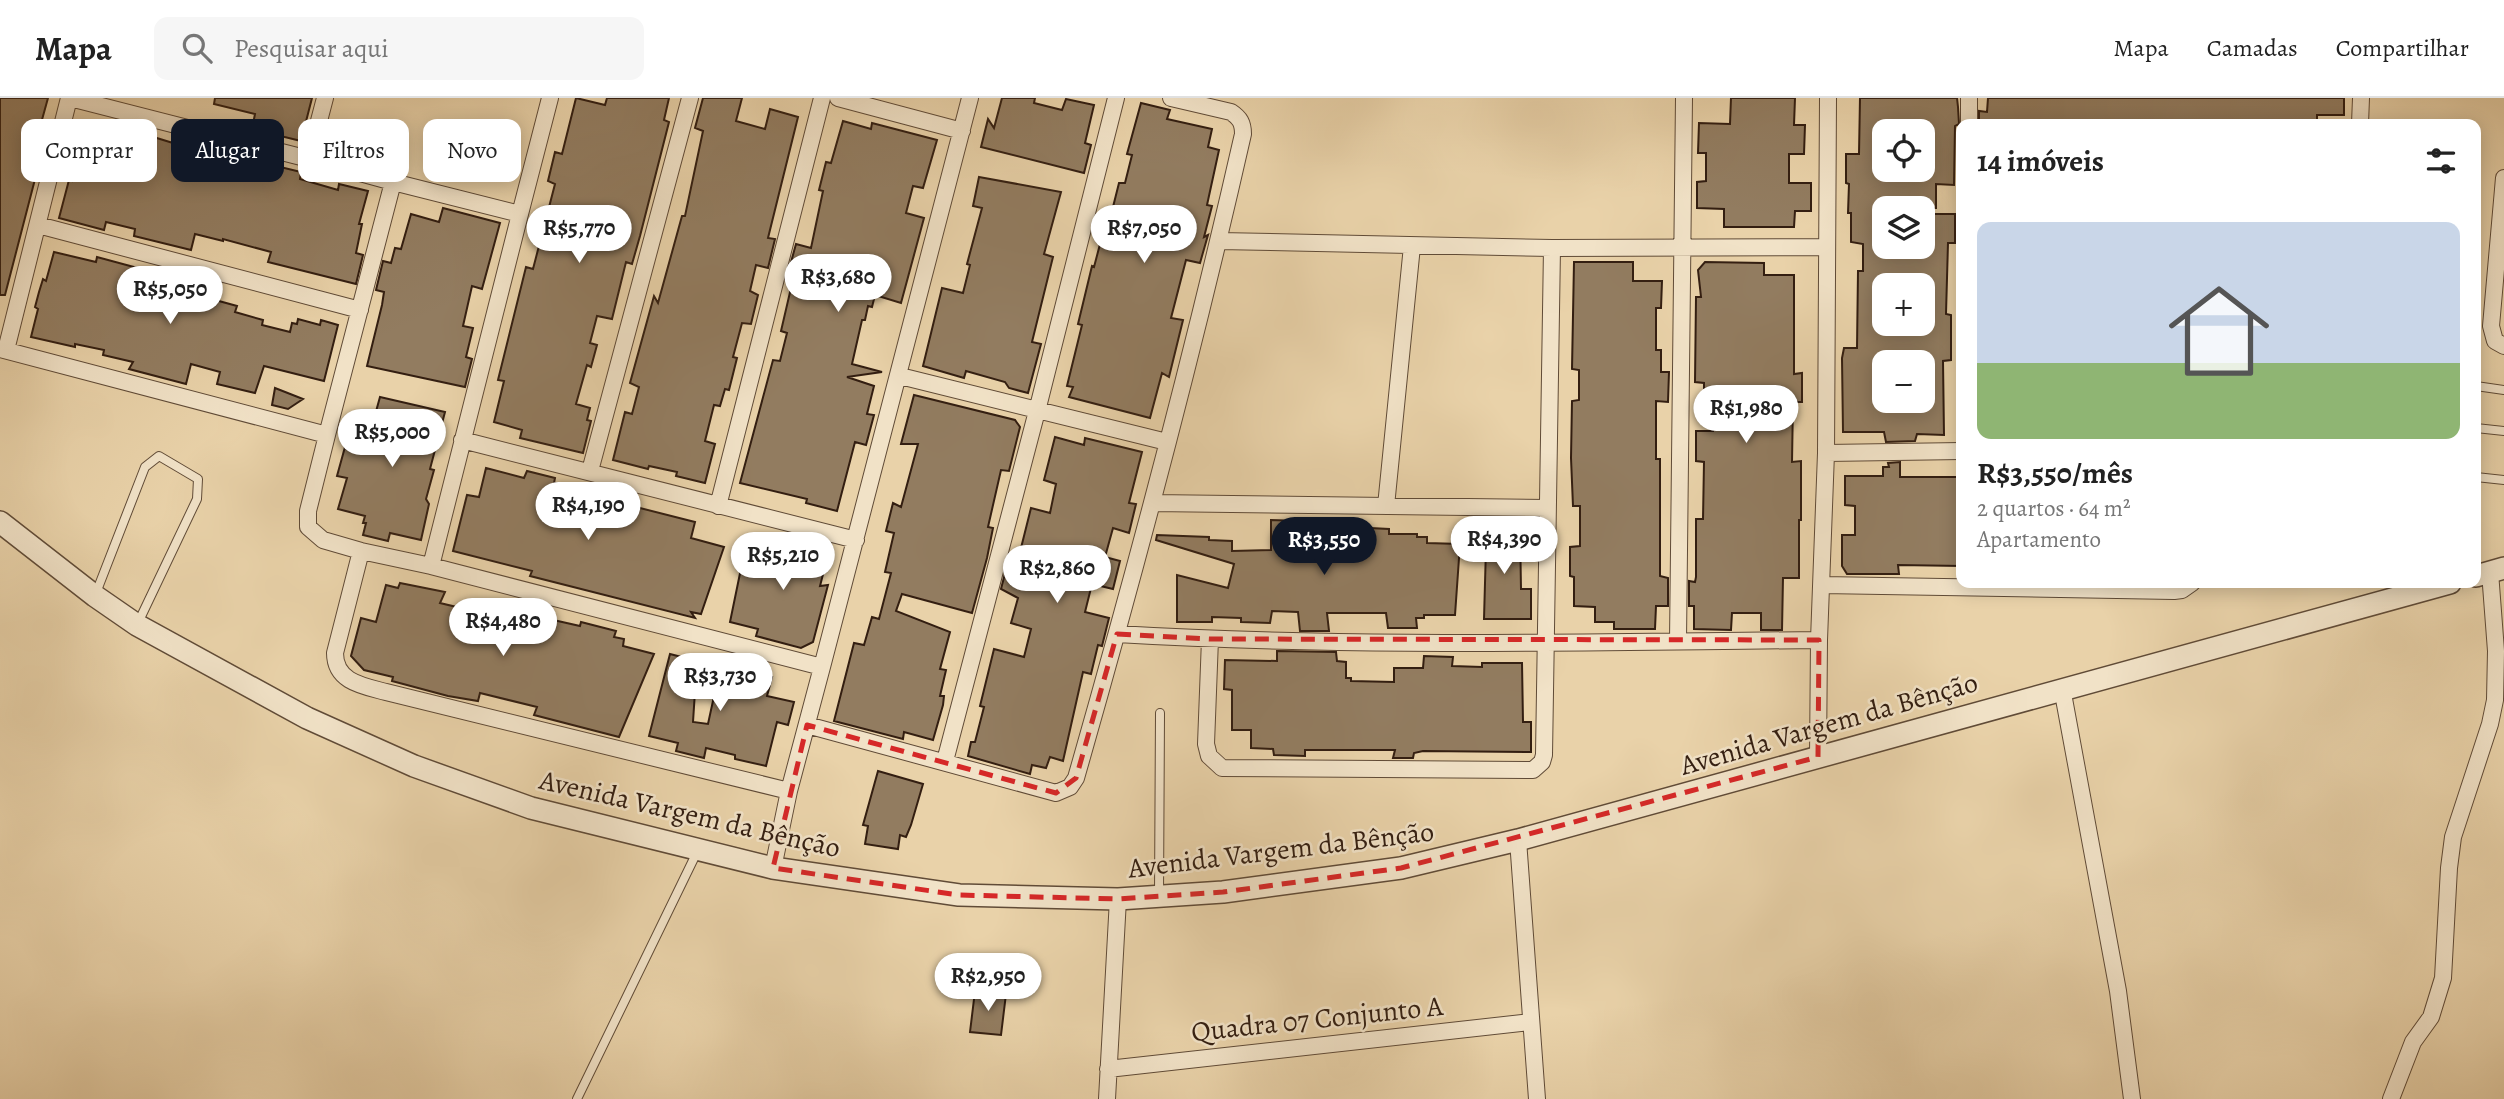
<!DOCTYPE html>
<html lang="pt">
<head>
<meta charset="utf-8">
<style>
  :root { --surface:#fff; --page:#f6f6f6; --text:#222; --muted:#767676; --line:#e0e0e0; --accent:#111827 }
  body { margin:0; font-family:Alegreya,serif; background:var(--page); color:var(--text); height:100vh; display:flex; flex-direction:column; font-size:26px; white-space:nowrap }
  * { box-sizing:border-box; margin:0 }
  p { font-size:23px; color:var(--muted) }
  .icon { flex:none; width:38px; height:38px; fill:none; stroke:currentColor; stroke-width:2; stroke-linecap:round; stroke-linejoin:round }
  .map { position:relative; flex:1; overflow:hidden }
  .drawer { position:absolute; left:1956px; top:21px; width:525px; height:469px; display:flex; flex-direction:column; background:var(--surface); border-radius:14px; box-shadow:0 4px 18px #0003 }
  .drawer>* { flex:none }
  .hud { position:absolute; left:21px; top:21px; width:665px; height:63px; display:flex; gap:14px }
  .buttons { position:absolute; left:1872px; top:21px; display:grid; gap:14px }
  .buttons a { display:grid; place-items:center; width:63px; height:63px; border-radius:14px; background:var(--surface); box-shadow:0 4px 18px #0003; font-size:35px }
  .price { position:absolute; translate:-50% -60px; padding:0 16px; border-radius:24px; background:#fff; color:#222; font-size:23px; line-height:46px; filter:drop-shadow(0 2px 4px #0008) }
  .price::after { content:''; position:absolute; left:50%; top:42px; width:21px; height:16px; margin-left:-10px; background:inherit; clip-path:polygon(0 0,100% 0,50% 100%) }
  .price.current { background:var(--accent); color:#fff }
  ul { padding:0; list-style:none }
  li { display:grid; align-content:center; gap:14px; height:371px; padding:0 21px }
  li span { display:grid; place-items:center; height:217px; border-radius:14px; color:#555 }
  li>.icon { margin-inline-start:auto }
  span .icon { width:126px; height:126px; fill:#fffc; stroke-width:1 }
  li b { font-size:30px }
  h2 { display:flex; justify-content:space-between; align-items:center; height:84px; padding:0 21px; font-size:30px }
  .pill { padding:0 24px; border-radius:14px; background:var(--surface); box-shadow:0 4px 18px #0003; font-size:24px; line-height:63px }
  .pill.current { background:var(--accent); color:#fff }
  header { display:flex; align-items:center; gap:42px; box-sizing:border-box; height:98px; padding:0 35px; background:var(--surface); border-bottom:2px solid var(--line) }
  header strong { font-size:33px }
  nav { display:flex; gap:38px; margin-inline-start:auto; font-size:24px }
  .search { width:490px; height:63px; background:var(--page); display:flex; align-items:center; gap:18px; box-sizing:border-box; padding:0 24px; border-radius:14px; color:var(--muted); font-size:26px }
  .map>svg:first-child { display:block }
  .building { fill:#927c60; stroke:#331e11; stroke-width:2; fill-rule:evenodd }
  .lines { fill:none; stroke-linecap:round; stroke-linejoin:round }
  .service-casing { stroke:#604b37; stroke-width:10 }
  .minor-casing { stroke:#604b37; stroke-width:18 }
  .tertiary-casing { stroke:#604b37; stroke-width:24 }
  .service { stroke:#f1e2c7; stroke-width:8 }
  .minor { stroke:#f1e2c7; stroke-width:16 }
  .tertiary { stroke:#f1e2c7; stroke-width:21 }
  .marked { fill:none; stroke:#d62828; stroke-width:5; stroke-dasharray:14 9; stroke-linejoin:round }
  .labels { text-anchor:middle; dominant-baseline:central; stroke-width:5; stroke-linejoin:round; paint-order:stroke }
  .street-label { font-size:28px; fill:#331e11; stroke:#f1e2c7 }
</style>
</head>
<body>
<header>
<strong>Mapa</strong>
<div class="search"><svg class="icon" aria-label="search" viewBox="0 0 24 24"><circle cx="10" cy="10" r="6"/><path d="M15 15l6 6"/></svg>Pesquisar aqui</div>
<nav><a>Mapa</a><a>Camadas</a><a>Compartilhar</a></nav>
</header>
<div class="map">
<svg width="2504" height="1001" viewBox="0 0 2504 1001">
  <rect width="100%" height="100%" fill="#e9d2a9"/>
  <filter id="stains"><feTurbulence type="fractalNoise" baseFrequency=".00286" numOctaves="4"/><feColorMatrix values="0 0 0 0 .2 0 0 0 0 .09 0 0 0 0 .02 0 0 0 .5 -.17"/></filter>
  <radialGradient id="worn" r=".72"><stop offset=".6" stop-color="#630" stop-opacity="0"/><stop offset="1" stop-color="#630" stop-opacity=".3"/></radialGradient>
  <path class="building" d="M0,0H48L40,29L48,31L5,197H0Z
    M215,0H312L301,43L252,31L255,16L214,6Z
    M576,0L605,7L607,0H669L664,22L669,24L640,138L632,166L626,164L612,221L597,218L590,245L597,247L591,269L587,267L576,306L590,310L587,322L591,323L583,355L520,340L522,332L494,324L504,283L498,282L526,169L533,171L555,86L548,83L555,54L562,56Z
    M703,0H742L736,23L765,31L770,11L798,19L768,140L775,141L768,170L756,167L750,193L758,197L751,226L742,225L733,259L737,260L729,292L725,291L720,308L714,307L705,343L715,346L705,385L676,378L677,374L649,368L648,371L613,362L625,314L632,316L639,289L630,285L654,198L658,205L682,118H685L703,33L695,30Z
    M1002,0H1035L1034,5L1062,12L1066,1L1094,7L1085,45L1091,47L1084,75L981,49L988,21L994,30Z
    M1731,0H1795L1794,27H1805L1804,56H1789V85H1811V113H1795L1794,129H1724V111L1697,110V84L1706,83V55H1698L1699,25L1730,26Z
    M1860,0H1957L1958,9L1959,26L1955,28L1954,87L1936,86V110H1885V149H1923V116H1955V145H1948L1946,216L1951,217V262L1943,263L1944,337L1917,336L1915,343L1886,344L1884,334H1843L1842,260L1844,250H1857L1858,173H1863V146L1851,144V115H1848L1849,86L1846,85V56H1859ZM1885,33H1923V72H1885ZM1885,187H1923V226H1885ZM1885,264H1923V303H1885Z
    M1988,0H2344V17H2317V26H1979V13L1987,14Z
    M1141,5L1170,12L1167,21L1212,31L1208,49L1219,52L1207,107L1212,108L1204,139L1208,137L1200,165L1186,162L1171,220L1183,222L1169,279L1162,275L1150,320L1069,299L1073,289L1067,288L1082,227L1078,226L1092,168L1094,169L1109,112L1112,113L1119,85H1125L1132,57L1127,56Z
    M843,23L871,31L872,25L937,42L923,90L913,88L906,115L924,120L901,205L875,197L872,209L868,208L865,222H862L852,266L882,274L847,279L874,288L867,316L874,317L866,347L855,344L837,413L806,405L807,401L740,385L773,262L780,263L787,235L781,233L794,177L788,175L796,146L811,150L823,93L819,92L826,64L831,65Z
    M86,26L129,37L130,33L147,37L186,49L185,55L233,67V64L271,73L272,67L301,74L300,81L338,92L339,86L368,93L359,126H362L356,155L363,157L356,186L268,164L271,154L223,141V143L195,136L191,152L134,138L135,131L106,124L104,132L59,120L69,82L72,83Z
    M979,79L1061,94L1044,156L1053,159L1032,244L1041,246L1028,295L1009,290L1005,284L966,273L964,280L923,268L942,190L963,195L970,167L967,166L982,110L973,108Z
    M443,110L500,125L482,191L472,188L463,228L473,230L466,259L472,261L465,289L367,268L382,207L384,194L376,192L383,163L391,165L395,150L401,151L411,116L439,124Z
    M54,154L96,164L97,159L182,182L177,204L205,211L208,200L237,208L235,214L263,222L262,227L290,234L292,225L297,226L298,221L320,227L321,222L338,227L324,283L264,268L255,295L217,286L220,274L191,266L186,286L129,271L133,264L103,257L104,252L75,246V249L31,239L38,211L35,209L39,194L43,181L46,183Z
    M1574,164H1633V183H1662L1661,210H1656V252H1661V274H1669L1668,304L1656,303V361H1660V478L1668,480V508H1656L1655,531H1614V524H1595V509L1574,508V479L1570,478V449L1580,448V408H1573L1571,360L1572,303L1579,302V272L1572,271Z
    M1705,164L1764,165V177H1794V276L1802,275V304H1793L1792,364L1801,363V422H1799V480H1783L1782,532H1761V515H1732L1731,532L1694,531V508H1689V483L1695,484L1696,479V421H1703L1704,364L1696,363V333H1713V303H1704V285L1695,284L1696,199H1701L1698,172Z
    M275,290L303,301L288,311L272,307Z
    M914,297L1015,322L1020,329L1009,373L1001,372L988,429L993,430L987,460L972,515L902,496L896,513L950,534L940,571L946,572L940,598H944L943,607L933,642L904,634L903,641L834,623L854,545L864,547L872,519L879,521L891,475L885,474L894,435L886,433L893,405L901,409L918,346H901Z
    M380,299L445,314L430,371L434,372L426,401L429,406L421,442L390,435L388,443L363,437L366,425H363L365,418L338,411L347,380L337,378L345,349H350L357,322L372,328Z
    M1055,339L1084,347L1085,340L1142,354L1129,405L1136,406L1129,435L1113,430L1105,459L1120,463L1113,491L1092,486L1085,514L1109,520L1102,548L1098,547L1091,576L1083,574L1063,663L1050,659L1046,670L1032,667L1030,676L968,658L971,644H975L984,609L980,608L994,551L1024,559L1031,531L1011,525L1018,500L1001,491L1008,464L1017,466L1031,410L1050,415L1056,386L1044,382Z
    M1900,364V379H1962V468L1898,467L1899,476H1847L1842,468V437H1855V408L1845,407V378H1883V369H1889L1888,365Z
    M486,370L524,380L527,373L555,380L554,385L582,392L581,395L695,424L691,440L724,449L701,516L691,514L695,520L530,478L532,473L453,453L467,397L479,399Z
    M1271,422L1330,424V428L1389,431V436H1417V439H1427V445L1460,446L1455,517H1424V520H1416L1417,530H1388L1386,515H1327L1329,533H1300L1298,514L1272,513L1270,525L1241,524V520L1212,519V524H1177V477L1228,490L1234,466L1156,442L1157,437L1209,439V442L1232,443V453L1271,452Z
    M1476,433H1520L1521,491H1531V521H1484L1486,449H1476Z
    M783,436L830,449L820,488L828,487L813,544L801,550L756,538L758,531L730,524L745,451L777,459Z
    M400,485L445,494L440,505L482,515L487,507L580,528L581,524L616,533L614,539L624,541L623,548L654,556L619,639L534,617L537,609L480,595L478,603L448,598L392,583L393,579L364,572L351,558L361,520L376,524L386,487L398,490Z
    M1277,553L1336,554L1337,563L1346,564V580H1351V583L1394,584V570H1423L1424,558L1453,559L1452,568L1482,569V565H1522L1523,624H1531V654L1423,653L1414,655L1413,660H1393L1395,652H1305V658L1274,657L1273,651L1251,650V632H1232V592L1224,591L1225,562L1277,563Z
    M670,556L697,563L693,624L708,626L721,566L728,568L729,566L757,573L756,576L772,579L767,598L794,604L788,627L777,624L766,668L735,661V657L706,650L704,660L676,653L678,645L649,638Z
    M878,673L923,686L911,727L906,739L900,737L898,751L865,746L868,728L863,727Z
    M975,893L1006,896L1001,937L970,934Z"/>
  <g class="lines">
    <defs>
      <path id="service" d="M2476,288L2504,292
        M2476,330L2504,333
        M2476,379L2504,382
        M96,495L145,369L159,358L198,381L197,401L137,527
        M1159,797L1160,615
        M577,1001L698,752"/>
      <path id="minor" d="M70,0L309,61
        M325,0L309,61L393,84L327,337L308,413V429L323,442L361,453L431,468L822,569L789,693L773,770
        M838,0L962,33
        M1969,0V26
        M2360,26L2361,0
        M2504,80L2491,228L2495,243L2504,248
        M393,84L520,116L550,0
        M38,127L360,212
        M1219,143L1552,150L1826,149
        M0,251L327,337
        M6,252L69,0
        M900,278L1167,344
        M462,342L856,442
        M1826,355L1962,353
        M590,373L690,0
        M1152,405L1547,410
        M718,408L822,0
        M1386,408L1412,148
        M361,453L335,555C335,584 363,588 386,594L789,693
        M431,468L520,116
        M1822,487L2174,493L2182,492L2192,485
        M1117,536C1350,550 1585,544 1819,542
        M1210,541L1206,646L1209,658L1222,670L1533,672L1542,664L1544,657L1552,150
        M1678,543L1684,0
        M822,569L970,0
        M2062,590L2118,893L2132,1001
        M807,627L1056,695L1070,689L1076,680C1137,467 1194,252 1243,36C1243,25 1240,20 1231,14L1171,0
        M1818,659L1819,542L1826,355L1828,0
        M945,663L1037,313L1116,0
        M1518,742L1537,1001
        M1108,971L1531,924
        M1107,1001L1118,801
        M2391,1001L2413,944L2431,919L2443,880L2449,770L2453,739L2490,626L2495,602L2496,553L2490,474"/>
      <path id="tertiary" d="M0,424L95,498L137,527L307,620L414,668L531,710L773,770L959,797L1118,801L1223,794L1401,770L1518,742L2450,485
        M2476,478L2504,470"/>
    </defs>
    <use href="#service" class="service-casing"/>
    <use href="#minor" class="minor-casing"/>
    <use href="#tertiary" class="tertiary-casing"/>
    <use href="#service" class="service"/>
    <use href="#minor" class="minor"/>
    <use href="#tertiary" class="tertiary"/>
  </g>
  <path class="marked" d="M1117,536L1210,541L1819,542L1818,659L1401,770L1223,794L1118,801L959,797L773,770L807,627L1056,695L1076,680Z"/>
  <g class="labels">
    <g class="street-label">
      <text transform="translate(1829 626) rotate(-16)">Avenida Vargem da Bênção</text>
      <text transform="translate(690 716) rotate(13)">Avenida Vargem da Bênção</text>
      <text transform="translate(1281 752) rotate(-7)">Avenida Vargem da Bênção</text>
      <text transform="translate(1317 921) rotate(-6)">Quadra 07 Conjunto A</text>
    </g>
  </g>
  <rect width="100%" height="100%" filter="url(#stains)"/>
  <rect width="100%" height="100%" fill="url(#worn)"/>
</svg>
<div class="buttons">
<a><svg class="icon" aria-label="locate" viewBox="0 0 24 24"><circle cx="12" cy="12" r="6"/><path d="M12 2v4M12 18v4M2 12h4M18 12h4"/></svg></a>
<a><svg class="icon" aria-label="layers" viewBox="0 0 24 24"><path d="M12 4l9 5-9 5-9-5zM3 14l9 5 9-5"/></svg></a>
<a>+</a>
<a>−</a>
</div>
<b class="price" style="left:579px;top:167px">R$5,770</b>
<b class="price" style="left:1144px;top:167px">R$7,050</b>
<b class="price" style="left:838px;top:216px">R$3,680</b>
<b class="price" style="left:170px;top:228px">R$5,050</b>
<b class="price" style="left:1746px;top:347px">R$1,980</b>
<b class="price" style="left:392px;top:371px">R$5,000</b>
<b class="price" style="left:588px;top:444px">R$4,190</b>
<b class="price" style="left:1504px;top:478px">R$4,390</b>
<b class="price current" style="left:1324px;top:479px">R$3,550</b>
<b class="price" style="left:783px;top:494px">R$5,210</b>
<b class="price" style="left:1057px;top:507px">R$2,860</b>
<b class="price" style="left:503px;top:560px">R$4,480</b>
<b class="price" style="left:720px;top:615px">R$3,730</b>
<b class="price" style="left:988px;top:915px">R$2,950</b>
<div class="hud">
<a class="pill">Comprar</a>
<a class="pill current">Alugar</a>
<a class="pill">Filtros</a>
<a class="pill">Novo</a>
</div>
<section class="drawer">
<h2>14 imóveis<svg class="icon" aria-label="filters" viewBox="0 0 24 24"><path d="M4 7h16M4 17h16"/><circle cx="9" cy="7" r="2"/><circle cx="15" cy="17" r="2"/></svg></h2>
<ul>
<li><span style="background:linear-gradient(#c9d6e8 65%,#8fb573 0)"><svg class="icon" aria-label="home" viewBox="0 0 24 24"><path d="M3 11l9-7 9 7M6 9v11h12V9"/></svg></span><div><b>R$3,550/mês</b><p>2 quartos · 64 m²</p><p>Apartamento</p></div></li>
</ul>
</section>
</div>
</body>
</html>
